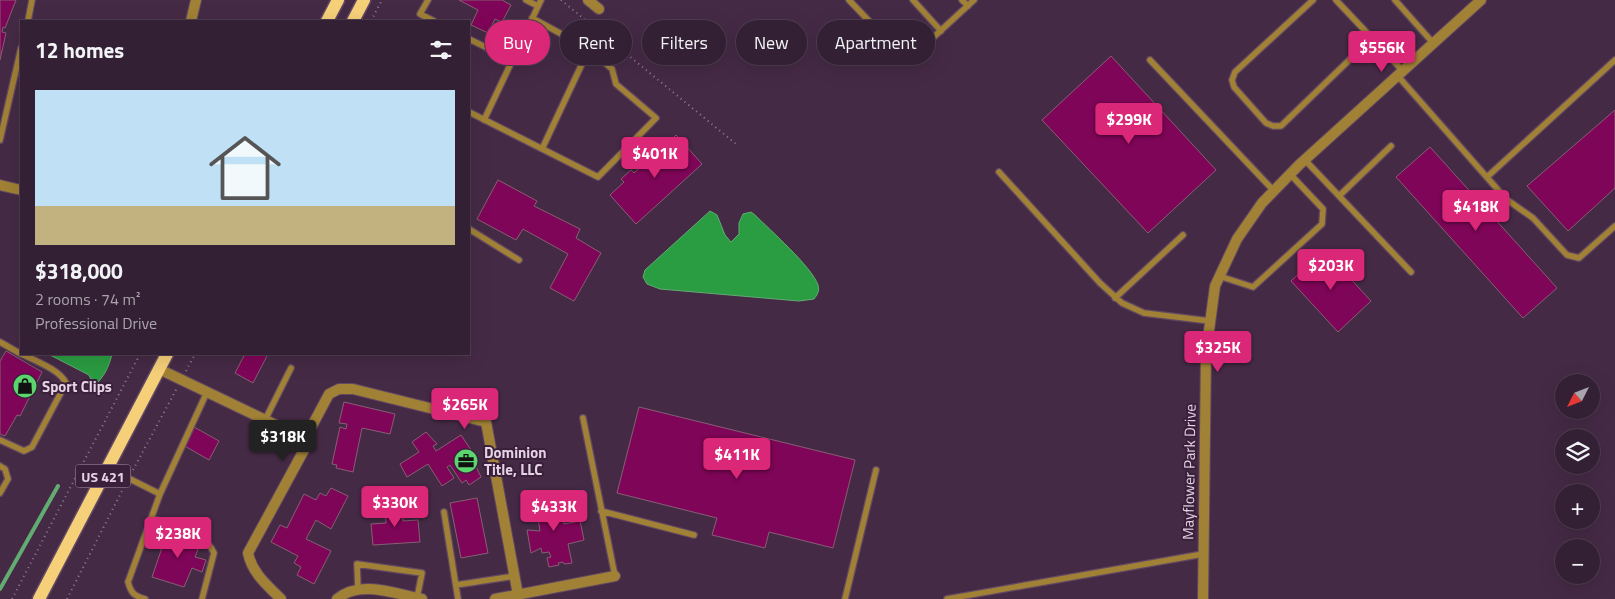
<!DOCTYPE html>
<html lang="en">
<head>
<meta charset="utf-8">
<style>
  :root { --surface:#342034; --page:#3f2d40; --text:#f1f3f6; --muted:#a9a3ac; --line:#4e3e4f; --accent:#db2777 }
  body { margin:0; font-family:"Titillium Web",sans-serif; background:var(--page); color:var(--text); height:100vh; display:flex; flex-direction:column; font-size:19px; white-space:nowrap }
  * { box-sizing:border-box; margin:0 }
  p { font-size:16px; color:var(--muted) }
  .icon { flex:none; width:28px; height:28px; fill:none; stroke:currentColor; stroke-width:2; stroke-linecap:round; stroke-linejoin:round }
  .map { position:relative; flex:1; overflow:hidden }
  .sheet { position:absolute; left:20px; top:20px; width:450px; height:335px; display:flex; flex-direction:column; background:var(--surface); border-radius:0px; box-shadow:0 5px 20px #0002,0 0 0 1px var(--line) }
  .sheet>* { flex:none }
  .guide { position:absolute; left:485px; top:20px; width:475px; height:45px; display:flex; gap:10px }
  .needle { width:32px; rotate:228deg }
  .buttons { position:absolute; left:1555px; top:374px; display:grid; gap:10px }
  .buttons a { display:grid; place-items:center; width:45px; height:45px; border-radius:50%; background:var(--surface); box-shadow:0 5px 20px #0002,0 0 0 1px var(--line); font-size:25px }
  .price { position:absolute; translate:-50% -42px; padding:0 11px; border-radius:5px; background:var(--accent); color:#fff; font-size:16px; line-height:32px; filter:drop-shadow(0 1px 2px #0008) }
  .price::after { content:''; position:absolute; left:50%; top:30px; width:15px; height:11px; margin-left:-8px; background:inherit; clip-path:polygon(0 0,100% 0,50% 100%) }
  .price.on { background:#222; color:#fff }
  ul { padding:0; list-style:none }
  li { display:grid; align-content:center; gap:10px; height:265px; padding:0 15px }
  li+li { border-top:1px solid var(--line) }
  li span { display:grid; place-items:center; height:155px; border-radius:0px; color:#555 }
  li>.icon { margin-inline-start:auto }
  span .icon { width:90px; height:90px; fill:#fffc; stroke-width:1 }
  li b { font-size:21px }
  h2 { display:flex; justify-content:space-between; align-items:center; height:60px; padding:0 15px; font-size:21px }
  .tag { padding:0 18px; border-radius:22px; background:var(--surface); box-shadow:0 5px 20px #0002,0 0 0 1px var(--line); font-size:18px; line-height:45px }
  .tag.on { background:var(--accent); color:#fff }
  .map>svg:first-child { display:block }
  .water { fill:#2a9c41; stroke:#62ac72 }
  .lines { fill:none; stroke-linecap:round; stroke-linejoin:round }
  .stream { stroke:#62ac72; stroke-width:4 }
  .building { fill:#7f0558; stroke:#865f73 }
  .lane-casing { stroke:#624862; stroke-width:8 }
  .street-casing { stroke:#624862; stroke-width:12 }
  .primary-casing { stroke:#624862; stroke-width:15 }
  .path { stroke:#947e94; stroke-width:2; stroke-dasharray:1 4; stroke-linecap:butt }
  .lane { stroke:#a08135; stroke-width:5.5 }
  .street { stroke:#a08135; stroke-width:10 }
  .primary { stroke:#f6d079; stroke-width:12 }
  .labels { text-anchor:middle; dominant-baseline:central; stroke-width:4; stroke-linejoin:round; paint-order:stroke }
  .shield { fill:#3a203a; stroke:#b19db1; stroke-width:1 }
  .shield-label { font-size:14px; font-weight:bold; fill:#e4d3e4 }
  .poi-label { font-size:15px; font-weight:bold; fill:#e4d3e4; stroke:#3a203a; text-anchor:start }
  .street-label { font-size:15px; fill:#e4d3e4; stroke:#3a203a }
</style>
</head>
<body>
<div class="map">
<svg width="1615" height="599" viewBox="0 0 1615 599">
  <rect width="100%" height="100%" fill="#452a45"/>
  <path class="water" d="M710,211L717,215L725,235L731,242L739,234V223L743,214L751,212L755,215C770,230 812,267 818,285C820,291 817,295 814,299L799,301L660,289L647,284L643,277L645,270Z
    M48,354H112C109,367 104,377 94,386L89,375Z"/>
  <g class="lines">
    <path class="stream" d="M0,589L58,486"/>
  </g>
  <path class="building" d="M0,0H16L5,28L3,27L2,32L6,33L0,60Z
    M459,0H502L511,5L502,22L495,19L488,33L471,25L478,10Z
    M1111,56L1216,170L1148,233L1042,120Z
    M1615,110V188L1568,231L1527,186Z
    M676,135L702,164L636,224L610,195L624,182L621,179L631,170L634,173L652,157L649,153L658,144L662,148Z
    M1430,147L1557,288L1523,318L1396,177Z
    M498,180L537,201L534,206L580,229L576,238L601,253L574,301L550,288L568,254L523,229L516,240L477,219Z
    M1324,250L1371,301L1338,332L1291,281Z
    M6,351L42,372L20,416L17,415L5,436L0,434V361Z
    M245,354H268L253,383L235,373Z
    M344,402L395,414L390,434L362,428L353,472L336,468L337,465L332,464L340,427L346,429L347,424L339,423Z
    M639,407L855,460L833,548L769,532L765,548L712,535L717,518L617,493Z
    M194,427L219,441L209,460L183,445Z
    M426,432L437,444L433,446L436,451L461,435L471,450L469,452L481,477L469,485L466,480L462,483L450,465L447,467L454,478L442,486L428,464L407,477L400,464L419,452L412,442Z
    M331,488L348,496L331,529L316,520L306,539L331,551L314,584L297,575L301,567L294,563L298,556L271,542L280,525L287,528L304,494L316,500L320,493L326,496Z
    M558,495L564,524L580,521L584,540L568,544L572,563L564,564L563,562L558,563L559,565L549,567L547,558L551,557L549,552L542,553L541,548L531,553L527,530L540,531L535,499Z
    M477,498L488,553L461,558L450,503Z
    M401,503L403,521L418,520L420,542L373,545L371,524L386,523L385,505Z
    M168,530L196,538L200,544L195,557L206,560L202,572L192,568L184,587L152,577Z"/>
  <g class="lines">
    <defs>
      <path id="lane" d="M428,0L420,14L434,21
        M526,0L538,6
        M849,0L891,44L911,51L925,45L974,0
        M913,0L941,31
        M962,0L968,6
        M1313,0L1235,72L1232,80L1234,87L1266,123L1273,126H1281L1372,38
        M1336,0L1403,71
        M1395,0L1434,44
        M28,21L32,0
        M469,39L512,60
        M1150,60L1274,191
        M1397,75L1506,199L1533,218L1567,255L1579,258L1615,226
        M469,112L598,177L656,118L616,84L612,69L589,49L532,18
        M484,120L541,0
        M0,140L21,48
        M542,149L589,49
        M1305,160L1411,272
        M999,172L1100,283L1122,303L1144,313L1210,321
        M1487,177L1615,60
        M1339,196L1391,146
        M469,229L519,260
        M1219,276L1253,287L1322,224L1323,209L1290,174
        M1115,298L1183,235
        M0,342L21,354
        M583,418L615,576
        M265,420L291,368
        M0,440L24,451L32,447L66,383C59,369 35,361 22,354
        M0,466L5,469L8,479L0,493
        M108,468L160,494L128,582C131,593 134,596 145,599
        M160,494L207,392
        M601,511L694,535
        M444,512L458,599
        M151,518C173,526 204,530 214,553L202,599
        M456,585L515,576
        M358,590L357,564L422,573L417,598
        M845,599L876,470
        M947,599L1203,554"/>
      <path id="street" d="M588,0L599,9
        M191,21L196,0
        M0,185L21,190
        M159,369L305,439L304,450L248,553C252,573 267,585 281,599
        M305,439L329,394L339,389H353L486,422L518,595
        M337,599C360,579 396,594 422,599
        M495,599L615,576
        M1203,599L1206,353L1215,286L1237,239L1262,203L1299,165L1481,0"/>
      <path id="primary" d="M327,21L338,0
        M353,21L364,0
        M39,599L167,354"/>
    </defs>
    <use href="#lane" class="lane-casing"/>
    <use href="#street" class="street-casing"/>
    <use href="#primary" class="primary-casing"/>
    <path class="path" d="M561,0L736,144
      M371,21L382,0
      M186,371L195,354
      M133,470L177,388
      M12,599L140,354
      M67,599L125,485"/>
    <use href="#lane" class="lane"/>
    <use href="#street" class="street"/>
    <use href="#primary" class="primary"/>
  </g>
  <defs>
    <symbol id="shop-disc" viewBox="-11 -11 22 22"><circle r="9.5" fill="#5bd56e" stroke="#3a203a"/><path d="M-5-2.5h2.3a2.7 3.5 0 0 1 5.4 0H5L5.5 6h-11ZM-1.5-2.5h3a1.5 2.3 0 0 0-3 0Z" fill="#111"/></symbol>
    <symbol id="office-disc" viewBox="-11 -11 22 22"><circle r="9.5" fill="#5bd56e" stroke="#3a203a"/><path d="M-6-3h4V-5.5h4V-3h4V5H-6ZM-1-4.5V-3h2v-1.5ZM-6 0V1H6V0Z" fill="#111"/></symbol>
  </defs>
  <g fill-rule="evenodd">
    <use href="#shop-disc" x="11" y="372" width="28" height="28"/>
    <use href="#office-disc" x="452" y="447" width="28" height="28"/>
  </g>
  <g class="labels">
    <rect class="shield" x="75.5" y="464.5" width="55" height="23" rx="4"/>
    <g class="shield-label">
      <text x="103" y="476">US 421</text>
    </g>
    <g class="poi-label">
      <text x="42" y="386">Sport Clips</text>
      <text x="484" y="452">Dominion<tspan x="484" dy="17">Title, LLC</tspan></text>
    </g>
    <g class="street-label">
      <text transform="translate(1189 472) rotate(-89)">Mayflower Park Drive</text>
    </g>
  </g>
</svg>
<div class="buttons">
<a><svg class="needle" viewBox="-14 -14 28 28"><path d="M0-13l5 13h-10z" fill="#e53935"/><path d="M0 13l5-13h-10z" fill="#a9a3ac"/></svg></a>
<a><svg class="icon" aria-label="layers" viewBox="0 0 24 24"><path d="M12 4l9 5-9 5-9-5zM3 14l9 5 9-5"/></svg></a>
<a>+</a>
<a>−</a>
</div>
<b class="price" style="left:1382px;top:73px">$556K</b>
<b class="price" style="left:1129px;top:145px">$299K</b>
<b class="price" style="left:655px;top:179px">$401K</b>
<b class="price" style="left:1476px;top:232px">$418K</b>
<b class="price" style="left:1331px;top:291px">$203K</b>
<b class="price" style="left:1218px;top:373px">$325K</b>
<b class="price" style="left:465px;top:430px">$265K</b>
<b class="price on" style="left:283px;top:462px">$318K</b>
<b class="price" style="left:737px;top:480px">$411K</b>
<b class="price" style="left:395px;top:528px">$330K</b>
<b class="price" style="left:554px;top:532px">$433K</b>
<b class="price" style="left:178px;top:559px">$238K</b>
<div class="guide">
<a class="tag on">Buy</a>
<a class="tag">Rent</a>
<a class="tag">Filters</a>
<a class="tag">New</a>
<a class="tag">Apartment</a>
</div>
<section class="sheet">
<h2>12 homes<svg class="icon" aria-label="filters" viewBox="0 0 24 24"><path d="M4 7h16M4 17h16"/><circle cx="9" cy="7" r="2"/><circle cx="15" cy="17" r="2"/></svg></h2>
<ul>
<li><span style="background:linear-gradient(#bfe0f5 75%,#c2b280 0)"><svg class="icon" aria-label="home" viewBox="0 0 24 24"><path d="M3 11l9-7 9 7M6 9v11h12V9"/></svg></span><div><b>$318,000</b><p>2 rooms · 74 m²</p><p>Professional Drive</p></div></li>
</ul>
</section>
</div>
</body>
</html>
